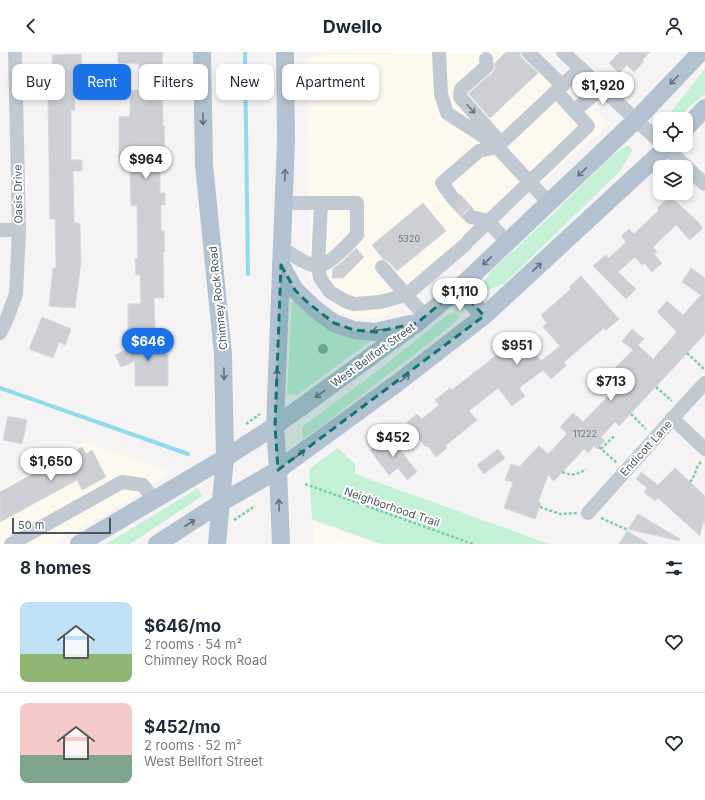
<!DOCTYPE html>
<html lang="en">
<head>
<meta charset="utf-8">
<style>
  :root { --surface:#fff; --page:#f6f6f7; --text:#1f2937; --muted:#747a83; --line:#e0e1e3; --accent:#1a73e8 }
  body { margin:0; font-family:Inter,sans-serif; background:var(--page); color:var(--text); height:100vh; display:flex; flex-direction:column; font-size:15px; white-space:nowrap }
  * { box-sizing:border-box; margin:0 }
  p { font-size:13px; color:var(--muted) }
  .icon { flex:none; width:22px; height:22px; fill:none; stroke:currentColor; stroke-width:2; stroke-linecap:round; stroke-linejoin:round }
  .map { position:relative; height:492px; overflow:hidden }
  .details { display:flex; flex-direction:column; background:var(--surface); flex:1 }
  .details>* { flex:none }
  .guide { position:absolute; left:12px; top:12px; width:400px; height:36px; display:flex; gap:8px }
  .buttons { position:absolute; left:653px; top:60px; display:grid; gap:8px }
  .buttons a { display:grid; place-items:center; width:40px; height:40px; border-radius:8px; background:var(--surface); box-shadow:0 2px 6px #0003; font-size:20px }
  .scale { position:absolute; left:12px; bottom:10px; width:99px; box-sizing:border-box; padding-left:4px; border:2px solid #4a5661; border-top:0; font-size:11px; line-height:14px; white-space:nowrap; color:#4a5661; -webkit-text-stroke:3px #fff; paint-order:stroke }
  .price { position:absolute; translate:-50% -34px; padding:0 9px; border-radius:14px; background:#fff; color:#222; font-size:13px; line-height:26px; filter:drop-shadow(0 1px 2px #0008) }
  .price::after { content:''; position:absolute; left:50%; top:24px; width:12px; height:9px; margin-left:-6px; background:inherit; clip-path:polygon(0 0,100% 0,50% 100%) }
  .price.active { background:var(--accent); color:#fff }
  ul { padding:0; list-style:none }
  li { display:flex; align-items:center; gap:12px; height:100px; padding:0 20px }
  li+li { border-top:1px solid var(--line) }
  li span { display:grid; place-items:center; flex:none; width:112px; height:80px; border-radius:8px; color:#555 }
  li>.icon { margin-inline-start:auto }
  span .icon { width:48px; height:48px; fill:#fffc; stroke-width:1 }
  li b { font-size:17px }
  h2 { display:flex; justify-content:space-between; align-items:center; height:48px; padding:0 20px; font-size:17px }
  .tag { padding:0 14px; border-radius:8px; background:var(--surface); box-shadow:0 2px 6px #0003; font-size:14px; line-height:36px }
  .tag.active { background:var(--accent); color:#fff }
  header { display:flex; justify-content:space-between; align-items:center; height:52px; padding:0 20px; background:var(--surface); font-size:18px; font-weight:700 }
  .map>svg:first-child { display:block }
  .commercial { fill:#fdf9ef }
  .green { fill:#c3f1d5 }
  .lines { fill:none; stroke-linecap:round; stroke-linejoin:round }
  .stream { stroke:#90daee; stroke-width:4 }
  .building { fill:#cdcfd5; stroke:#d7d9de }
  .minor-tunnel { stroke:#caccce; stroke-width:14; stroke-dasharray:14 7; stroke-linecap:butt }
  .path { stroke:#7ad0a6; stroke-width:2.5; stroke-dasharray:3 2; stroke-linecap:butt }
  .minor { stroke:#c1cad2; stroke-width:14 }
  .major { stroke:#b3c2d1; stroke-width:18 }
  .tree { fill:#7bb799 }
  .oneway { stroke:#64717d }
  .oneway2 { stroke:#6e7983 }
  .marked { fill:#0f766e; fill-opacity:0.2; stroke:#0f766e; stroke-width:3; stroke-dasharray:8 5; stroke-linejoin:round }
  .labels { text-anchor:middle; dominant-baseline:central; stroke-width:4; stroke-linejoin:round; paint-order:stroke }
  .number-label { font-size:9px; fill:#6b747e }
  .street-label { font-size:11px; fill:#4a5661; stroke:#fff }
</style>
</head>
<body>
<header><svg class="icon" aria-label="back" viewBox="0 0 24 24"><path d="M15 5l-7 7 7 7"/></svg>Dwello<svg class="icon" aria-label="person" viewBox="0 0 24 24"><circle cx="12" cy="8" r="4"/><path d="M4 21q1-7 8-7t8 7"/></svg></header>
<div class="map">
<svg width="705" height="492" viewBox="0 0 705 492">
  <rect width="100%" height="100%" fill="#f5f3f3"/>
  <path class="commercial" d="M390,0H535L607,70L600,81L385,265L364,267L339,260L319,238L310,223L307,10L314,3Z
    M84,390L171,420L134,445L54,492H0V437Z
    M313,470L378,492H313Z"/>
  <path class="green" d="M705,17V42L675,67H665Z
    M628,93L632,98L622,117L504,232L488,238L483,232L490,220L553,162L610,105Z
    M298,248L376,285L297,343L287,342L292,249Z
    M455,260L460,265L438,284L315,379L303,387L302,375L380,317L445,265Z
    M338,396L355,412V422L549,492H381L312,467L309,417Z
    M198,436L202,444L130,492H106Z"/>
  <g class="lines">
    <path class="stream" d="M245,0L248,222
      M0,336L188,402"/>
  </g>
  <path class="building" d="M118,0H163L162,12L163,74H164L165,106H160V141H165V153H161V179H164L165,200H163L164,246H154L155,277L128,278V252H141L140,223H136L135,207H138L137,153L131,154L130,107H119V65L130,64V38H139V12L118,11Z
    M506,0H520V3L522,6L538,21L490,66L469,42V41L493,20L495,17V11Z
    M620,0H650L642,8L644,9L634,20L627,13L619,21L609,11Z
    M81,2L82,35H74L75,58H71V108H82V119H73L74,171H80L81,210L75,256L49,254L53,216H56L55,167H50L48,45H54L52,3Z
    M460,142L473,157H469L465,159L463,163V167L450,153L457,152L460,149Z
    M668,146L670,148L672,146L697,169L703,176L690,188L676,173L653,195L657,200L654,202L662,211L652,220L644,211L642,213L635,205L618,220L636,237L626,247L593,214L606,203L609,206L626,190L621,184L629,177L634,182L659,158L657,156Z
    M423,151L446,179L397,219L388,209L383,207L372,193Z
    M356,196L364,205L343,226H332L333,217L344,208Z
    M691,216L705,226V282L619,374L615,370L601,385L605,389L597,397L594,394L588,401L584,397L554,429L548,423L538,450L541,451L535,467L504,456L513,430L505,428L511,412L519,415L539,394L548,402L567,382L560,375L573,361L583,370L616,336L605,326L633,298L622,289L632,277L644,287L638,293L653,307L677,280L657,260L667,249L683,263L701,243L682,230Z
    M581,224L619,267L606,278L604,276L564,310L566,314L551,327L543,318L519,336L525,344L512,354L498,336L469,359L477,368L445,394L447,396L436,405L428,394L426,395L415,382L416,381L407,370L417,362L422,367L439,353L435,348L450,336L452,338L498,302L497,301L521,282L541,309L560,294L543,275L547,271L541,263L571,237L569,235Z
    M42,265L71,277L65,293L59,290L53,306L29,297Z
    M164,280L165,302H168V334H135V309L121,315L115,303Z
    M8,364L27,368L22,392L3,388Z
    M389,383L417,420L407,428L398,416L389,423L370,398Z
    M82,395L86,402L92,398L106,425L82,438L77,428L0,470V440Z
    M498,397L505,406L484,422L477,413Z
    M675,416L705,444V471L703,470L700,484L658,446L655,449L644,440L647,436L636,427L641,420L658,433Z
    M638,462L680,487L679,489L628,477Z
    M627,479L649,492H619Z"/>
  <g class="lines">
    <path class="minor-tunnel" d="M452,145L471,165"/>
    <path class="path" d="M687,301L705,318
      M656,335L672,349
      M631,362L646,377
      M246,372L260,362
      M599,395L617,411
      M601,397L615,383
      M562,420C572,424 578,423 586,417
      M690,430C696,423 695,416 701,410
      M305,432L473,492
      M540,455L560,462L577,461
      M601,466L628,478
      M234,468L255,454"/>
    <path class="minor" d="M439,0L441,42L447,61L484,85L497,95L549,151
      M528,0L562,33
      M563,0L660,90
      M486,7L487,14L461,37L460,45L499,89
      M574,59L602,36
      M663,93L705,132
      M452,145L442,131L479,99L497,95L581,16
      M284,151H321L318,214L320,226L330,240L345,249L354,252L380,250L406,243L466,192
      M471,165L488,169L507,190
      M0,178H19
      M469,188L588,74L556,39
      M281,195C290,201 307,214 318,214C329,214 349,191 357,183V151H321
      M382,215L406,243L425,264
      M0,281L6,269L16,242L19,178L15,0
      M672,366L705,397
      M588,461L681,357L705,331
      M11,492L122,430L143,433L154,448"/>
    <path class="major" d="M202,0L204,113L223,302L225,406L217,492
      M686,76L705,56
      M281,213L295,238L315,257L334,271L354,278L375,280L410,272
      M459,236L484,264
      M79,492L225,406L275,374L417,271L459,236L636,68L701,0
      M157,492L222,450L278,418L396,332L484,264L669,93
      M281,492L278,418L275,374L286,89L285,0"/>
  </g>
  <circle class="tree" cx="323" cy="297" r="5"/>
  <defs><path id="oneway-shaft" d="M-6 0H5M1.5-3L5.5 0L1.5 3" fill="none" stroke-width="1.6" stroke-linecap="round" stroke-linejoin="round"/></defs>
  <g class="oneway">
    <use href="#oneway-shaft" transform="translate(674 28) rotate(134)"/>
    <use href="#oneway-shaft" transform="translate(203 67) rotate(89)"/>
    <use href="#oneway-shaft" transform="translate(582 120) rotate(136)"/>
    <use href="#oneway-shaft" transform="translate(285 123) rotate(-88)"/>
    <use href="#oneway-shaft" transform="translate(487 209) rotate(137)"/>
    <use href="#oneway-shaft" transform="translate(537 215) rotate(-43)"/>
    <use href="#oneway-shaft" transform="translate(378 278) rotate(173)"/>
    <use href="#oneway-shaft" transform="translate(224 322) rotate(89)"/>
    <use href="#oneway-shaft" transform="translate(277 323) rotate(-88)"/>
    <use href="#oneway-shaft" transform="translate(405 326) rotate(-38)"/>
    <use href="#oneway-shaft" transform="translate(320 342) rotate(144)"/>
    <use href="#oneway-shaft" transform="translate(300 402) rotate(-36)"/>
    <use href="#oneway-shaft" transform="translate(279 453) rotate(-92)"/>
    <use href="#oneway-shaft" transform="translate(190 471) rotate(-33)"/>
  </g>
  <use class="oneway2" href="#oneway-shaft" transform="translate(471 57) rotate(48)"/>
  <path class="marked" d="M281,213L295,238L307,250L334,271L354,278L375,280L417,271L459,236L484,264L278,418L275,374Z"/>
  <g class="labels">
    <g class="number-label">
      <text x="409" y="186">5320</text>
      <text x="585" y="381">11222</text>
    </g>
    <g class="street-label">
      <text transform="translate(18 142) rotate(-91)">Oasis Drive</text>
      <text transform="translate(218 246) rotate(-96)">Chimney Rock Road</text>
      <text transform="translate(373 303) rotate(-36)">West Bellfort Street</text>
      <text transform="translate(646 396) rotate(-48)">Endicott Lane</text>
      <text transform="translate(392 455) rotate(19)">Neighborhood Trail</text>
    </g>
  </g>
</svg>
<div class="buttons">
<a><svg class="icon" aria-label="locate" viewBox="0 0 24 24"><circle cx="12" cy="12" r="6"/><path d="M12 2v4M12 18v4M2 12h4M18 12h4"/></svg></a>
<a><svg class="icon" aria-label="layers" viewBox="0 0 24 24"><path d="M12 4l9 5-9 5-9-5zM3 14l9 5 9-5"/></svg></a>
</div>
<div class="scale">50 m</div>
<b class="price" style="left:603px;top:54px">$1,920</b>
<b class="price" style="left:146px;top:128px">$964</b>
<b class="price" style="left:460px;top:260px">$1,110</b>
<b class="price active" style="left:148px;top:310px">$646</b>
<b class="price" style="left:517px;top:314px">$951</b>
<b class="price" style="left:611px;top:350px">$713</b>
<b class="price" style="left:393px;top:406px">$452</b>
<b class="price" style="left:51px;top:430px">$1,650</b>
<div class="guide">
<a class="tag">Buy</a>
<a class="tag active">Rent</a>
<a class="tag">Filters</a>
<a class="tag">New</a>
<a class="tag">Apartment</a>
</div>
</div>
<section class="details">
<h2>8 homes<svg class="icon" aria-label="filters" viewBox="0 0 24 24"><path d="M4 7h16M4 17h16"/><circle cx="9" cy="7" r="2"/><circle cx="15" cy="17" r="2"/></svg></h2>
<ul>
<li><span style="background:linear-gradient(#bfe0f5 65%,#8fb573 0)"><svg class="icon" aria-label="home" viewBox="0 0 24 24"><path d="M3 11l9-7 9 7M6 9v11h12V9"/></svg></span><div><b>$646/mo</b><p>2 rooms · 54 m²</p><p>Chimney Rock Road</p></div><svg class="icon" aria-label="heart" viewBox="0 0 24 24"><path d="M12 20l-8-8c-3-5 5-10 8-4 3-6 11-1 8 4z"/></svg></li>
<li><span style="background:linear-gradient(#f6c9c9 65%,#7fa58c 0)"><svg class="icon" aria-label="home" viewBox="0 0 24 24"><path d="M3 11l9-7 9 7M6 9v11h12V9"/></svg></span><div><b>$452/mo</b><p>2 rooms · 52 m²</p><p>West Bellfort Street</p></div><svg class="icon" aria-label="heart" viewBox="0 0 24 24"><path d="M12 20l-8-8c-3-5 5-10 8-4 3-6 11-1 8 4z"/></svg></li>
</ul>
</section>
</body>
</html>
